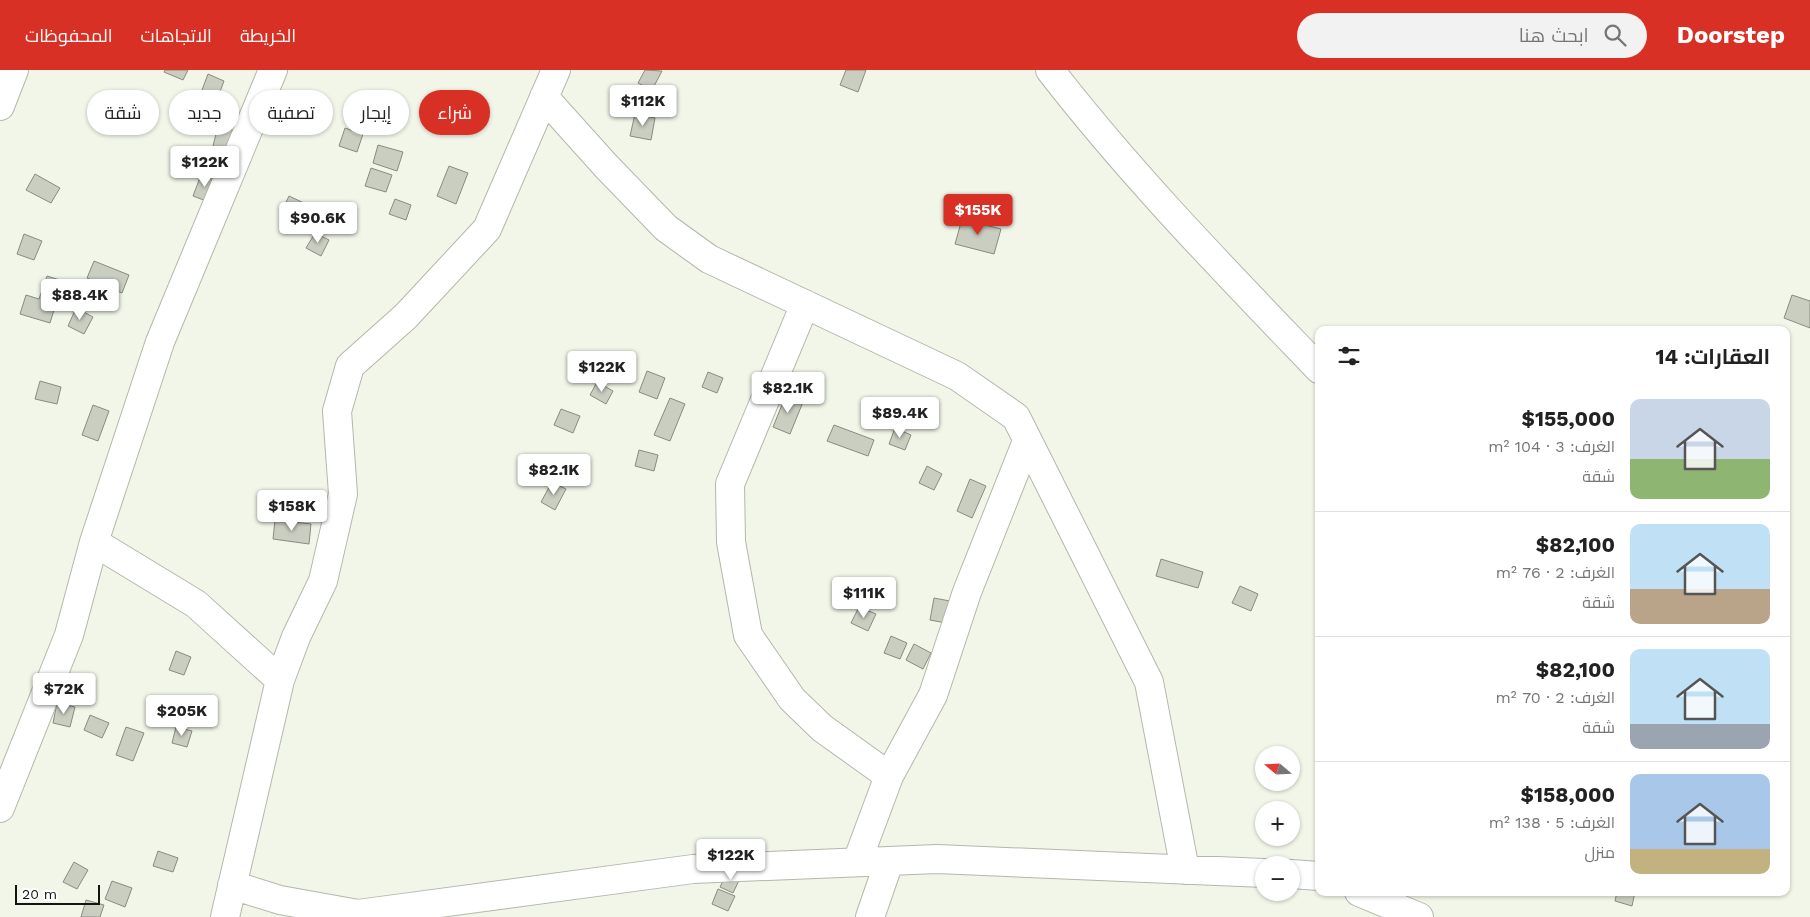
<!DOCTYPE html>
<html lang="ar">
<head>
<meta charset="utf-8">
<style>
  :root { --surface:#fff; --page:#f2f2f2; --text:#222; --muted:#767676; --line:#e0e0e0; --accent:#d93025 }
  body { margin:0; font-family:"Work Sans",Cairo,sans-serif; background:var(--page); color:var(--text); direction:rtl; height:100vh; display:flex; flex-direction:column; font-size:19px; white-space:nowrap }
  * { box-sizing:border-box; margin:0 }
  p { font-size:16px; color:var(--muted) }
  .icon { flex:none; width:28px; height:28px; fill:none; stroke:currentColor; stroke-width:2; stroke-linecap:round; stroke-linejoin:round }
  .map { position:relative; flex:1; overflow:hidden; direction:ltr }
  .side { position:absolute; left:1315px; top:256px; width:475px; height:570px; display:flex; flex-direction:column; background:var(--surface); border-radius:10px; box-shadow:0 1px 4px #0004; direction:rtl }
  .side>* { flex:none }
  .banner { position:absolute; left:15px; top:20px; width:475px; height:45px; direction:rtl; display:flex; gap:10px }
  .needle { width:32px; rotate:289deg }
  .buttons { position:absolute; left:1255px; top:676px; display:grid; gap:10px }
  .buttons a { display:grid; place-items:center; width:45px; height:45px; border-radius:50%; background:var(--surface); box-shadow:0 1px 4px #0004; font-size:25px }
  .scale { position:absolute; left:15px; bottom:12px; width:85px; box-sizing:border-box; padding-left:5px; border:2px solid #141511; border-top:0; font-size:14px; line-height:18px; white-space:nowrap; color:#141511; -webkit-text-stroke:4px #fff; paint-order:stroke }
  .price { position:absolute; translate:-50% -42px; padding:0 11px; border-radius:5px; background:#fff; color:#222; font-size:16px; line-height:32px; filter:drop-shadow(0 1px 2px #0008) }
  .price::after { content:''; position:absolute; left:50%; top:30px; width:15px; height:11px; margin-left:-8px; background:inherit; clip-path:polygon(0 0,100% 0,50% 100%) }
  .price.on { background:var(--accent); color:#fff }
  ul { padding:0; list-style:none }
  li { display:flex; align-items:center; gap:15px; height:125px; padding:0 20px }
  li+li { border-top:1px solid var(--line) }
  li span { display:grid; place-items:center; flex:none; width:140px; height:100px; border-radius:10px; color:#555 }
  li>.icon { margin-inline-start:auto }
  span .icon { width:60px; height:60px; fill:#fffc; stroke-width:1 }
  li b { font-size:21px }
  h2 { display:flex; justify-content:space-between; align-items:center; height:60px; padding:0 20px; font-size:21px }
  .tag { padding:0 18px; border-radius:22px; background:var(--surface); box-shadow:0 1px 4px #0004; font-size:18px; line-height:45px }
  .tag.on { background:var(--accent); color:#fff }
  header { display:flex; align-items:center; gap:30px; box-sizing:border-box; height:70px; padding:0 25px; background:var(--accent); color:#fff }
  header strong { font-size:24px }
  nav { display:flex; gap:28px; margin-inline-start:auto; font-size:18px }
  .search { width:350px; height:45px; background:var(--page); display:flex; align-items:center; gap:12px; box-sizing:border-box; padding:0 18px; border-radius:28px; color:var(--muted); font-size:19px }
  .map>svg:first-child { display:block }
  .building { fill:#cacec1; stroke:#888c80 }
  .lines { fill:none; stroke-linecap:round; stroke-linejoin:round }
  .minor-casing { stroke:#b4b7ab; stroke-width:30 }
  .minor { stroke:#fff; stroke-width:28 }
</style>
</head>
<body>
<header>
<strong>Doorstep</strong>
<div class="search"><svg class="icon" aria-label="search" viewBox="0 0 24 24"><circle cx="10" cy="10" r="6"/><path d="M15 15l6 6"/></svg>ابحث هنا</div>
<nav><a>الخريطة</a><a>الاتجاهات</a><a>المحفوظات</a></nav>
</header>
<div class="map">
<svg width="1810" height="847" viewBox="0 0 1810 847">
  <rect width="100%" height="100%" fill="#f2f6e9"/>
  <path class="building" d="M165,0H188L183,10L164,2Z
    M645,0L662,1L652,20L638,13Z
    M846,0H866L858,22L840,15Z
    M208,4L224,11L218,27L202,20Z
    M635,44L655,48L651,70L630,66Z
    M218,56L236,61L229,85L212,80Z
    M345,58L363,64L357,82L339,76Z
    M378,75L403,82L397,101L373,93Z
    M449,96L468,103L456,134L437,126Z
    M371,98L392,105L386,122L365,116Z
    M35,104L60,118L51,133L26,120Z
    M201,105L217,111L209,132L193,126Z
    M289,126L306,134L298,151L281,143Z
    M395,129L411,135L406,150L389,144Z
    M318,140L334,147L327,164L310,157Z
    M962,149L1001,159L994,184L955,174Z
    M315,163L329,170L321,186L306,178Z
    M24,164L42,171L34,190L17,184Z
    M94,191L129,205L122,223L87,208Z
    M47,206L63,211L50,253L20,244L26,225L39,229Z
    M1792,225L1810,231V258L1784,248Z
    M76,238L93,247L84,264L68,256Z
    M647,301L665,308L657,329L639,322Z
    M708,302L723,308L717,323L702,317Z
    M40,311L61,317L57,334L35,329Z
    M597,312L613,321L606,334L590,325Z
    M786,325L803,332L790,364L773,357Z
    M670,328L685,334L670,371L654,365Z
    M878,332L894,335L891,351L876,348Z
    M93,335L109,341L98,371L82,365Z
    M561,339L580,346L573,363L554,355Z
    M834,355L874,370L868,386L827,371Z
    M895,358L911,365L905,380L889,374Z
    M639,380L658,385L654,401L635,396Z
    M927,396L942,404L934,420L919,413Z
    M970,409L986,416L972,448L957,441Z
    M552,412L566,419L555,440L541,432Z
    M275,450L311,454L309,474L273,469Z
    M1161,489L1203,502L1198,518L1156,506Z
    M1240,516L1258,524L1251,541L1232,533Z
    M934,528L950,531L946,553L930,550Z
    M859,537L876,544L868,561L851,553Z
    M891,566L907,573L900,589L884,583Z
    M914,574L931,583L923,599L906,590Z
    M176,581L191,587L184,605L169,600Z
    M57,633L75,637L70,657L53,653Z
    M90,645L109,653L102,668L84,660Z
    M126,657L144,663L133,691L116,685Z
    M176,657L192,661L187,677L172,673Z
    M158,781L178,788L173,802L153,796Z
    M74,792L88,800L77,819L63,812Z
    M729,798L742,804L733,823L720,817Z
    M112,811L132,818L125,837L105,829Z
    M718,819L735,826L728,841L712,834Z
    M1617,822H1635L1632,836L1615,831Z
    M86,830L104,835L100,847H81Z"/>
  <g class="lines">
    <defs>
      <path id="minor" d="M1050,0C1132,106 1226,202 1319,299
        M544,27L606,96L666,158L709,189L957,306L1016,347L1149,612L1185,800
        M0,36L14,0
        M805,234L730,414L731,472L748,565L792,629L822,658L889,706
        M94,472L196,534L280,610
        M0,738L69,565L94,472L160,272L273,0
        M857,792L889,706L933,625L967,522L1027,371
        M1291,804L1319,806
        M232,815L280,830L358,844L693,799L937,789L1264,803
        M1359,822L1419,847
        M225,847L280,610L296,567L323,511L343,424L337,341L350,296L406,246L487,159L556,0
        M870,847L889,792"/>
    </defs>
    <use href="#minor" class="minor-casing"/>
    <use href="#minor" class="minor"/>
  </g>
</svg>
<div class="buttons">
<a><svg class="needle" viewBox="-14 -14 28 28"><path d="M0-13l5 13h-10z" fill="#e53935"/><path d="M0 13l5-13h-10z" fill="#767676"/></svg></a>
<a>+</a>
<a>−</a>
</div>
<div class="scale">20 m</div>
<b class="price" style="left:643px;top:57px">$112K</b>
<b class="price" style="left:205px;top:118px">$122K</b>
<b class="price on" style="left:978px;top:166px">$155K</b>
<b class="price" style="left:318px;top:174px">$90.6K</b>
<b class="price" style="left:80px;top:251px">$88.4K</b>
<b class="price" style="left:602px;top:323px">$122K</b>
<b class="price" style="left:788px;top:344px">$82.1K</b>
<b class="price" style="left:900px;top:369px">$89.4K</b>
<b class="price" style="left:554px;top:426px">$82.1K</b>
<b class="price" style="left:292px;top:462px">$158K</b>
<b class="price" style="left:864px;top:549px">$111K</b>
<b class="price" style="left:64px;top:645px">$72K</b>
<b class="price" style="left:182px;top:667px">$205K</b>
<b class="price" style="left:731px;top:811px">$122K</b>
<div class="banner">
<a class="tag on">شراء</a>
<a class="tag">إيجار</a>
<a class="tag">تصفية</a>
<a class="tag">جديد</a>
<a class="tag">شقة</a>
</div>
<section class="side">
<h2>العقارات: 14<svg class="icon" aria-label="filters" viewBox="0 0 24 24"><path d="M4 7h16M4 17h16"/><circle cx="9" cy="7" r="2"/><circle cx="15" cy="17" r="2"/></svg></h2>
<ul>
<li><span style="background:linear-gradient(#c9d6e8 60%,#8fb573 0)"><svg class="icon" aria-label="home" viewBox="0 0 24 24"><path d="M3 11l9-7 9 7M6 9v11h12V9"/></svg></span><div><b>$155,000</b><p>الغرف: 3 · 104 m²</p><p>شقة</p></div></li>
<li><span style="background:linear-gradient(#bfe0f5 65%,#b9a48a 0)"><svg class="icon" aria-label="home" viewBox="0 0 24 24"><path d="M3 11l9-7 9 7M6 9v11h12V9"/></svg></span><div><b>$82,100</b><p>الغرف: 2 · 76 m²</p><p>شقة</p></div></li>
<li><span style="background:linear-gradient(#bfe0f5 75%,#9aa5b1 0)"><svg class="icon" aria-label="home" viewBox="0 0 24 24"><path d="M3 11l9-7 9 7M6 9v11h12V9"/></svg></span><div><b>$82,100</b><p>الغرف: 2 · 70 m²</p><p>شقة</p></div></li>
<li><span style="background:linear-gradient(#a9c7e8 75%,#c2b280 0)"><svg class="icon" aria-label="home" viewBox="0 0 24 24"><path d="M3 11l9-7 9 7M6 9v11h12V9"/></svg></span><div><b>$158,000</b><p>الغرف: 5 · 138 m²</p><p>منزل</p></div></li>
</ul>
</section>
</div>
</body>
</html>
